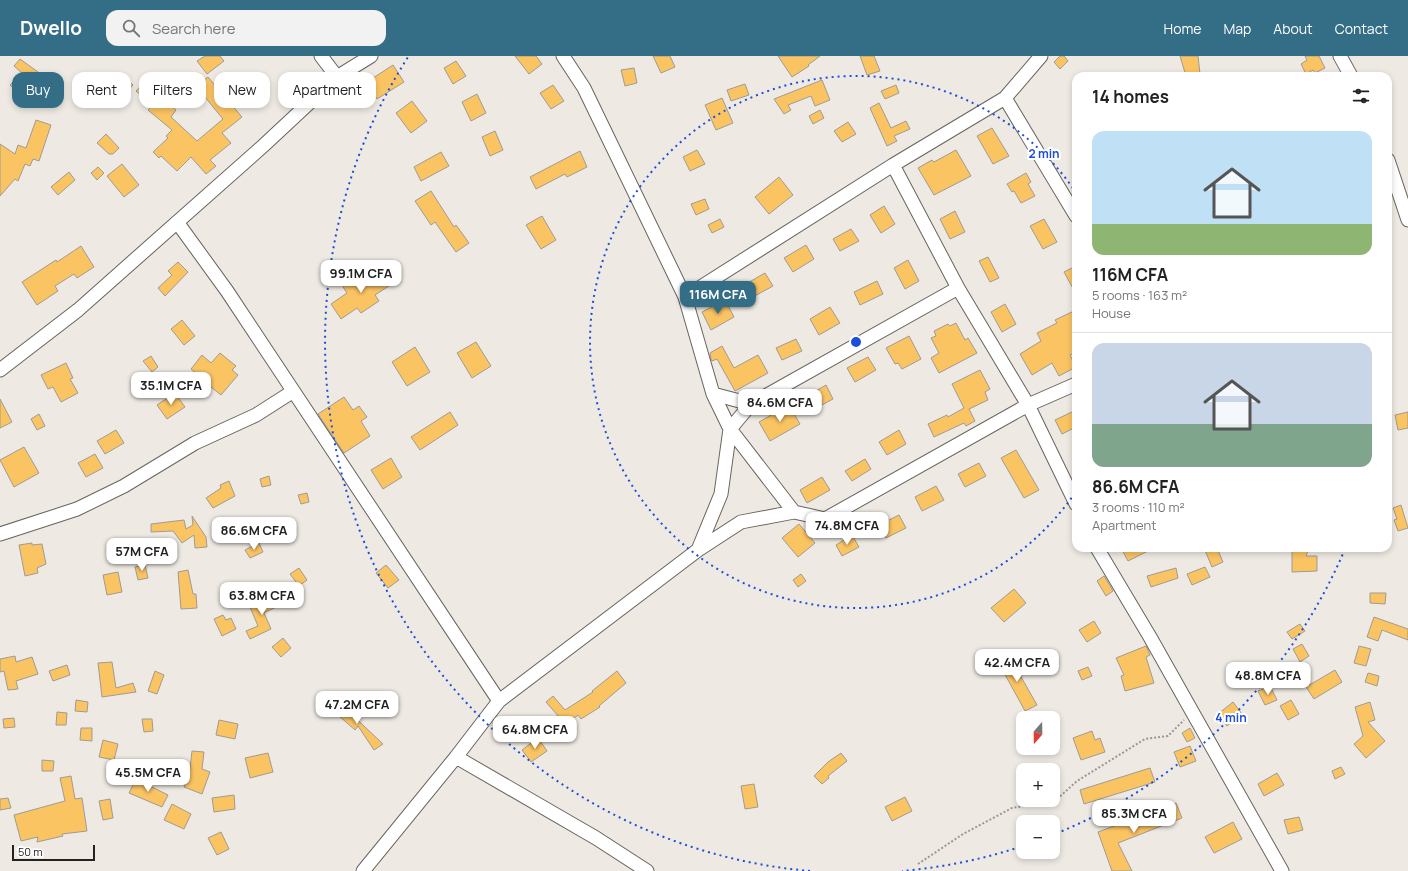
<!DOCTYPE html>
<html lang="en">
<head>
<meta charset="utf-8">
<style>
  :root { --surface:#fff; --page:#f2f2f2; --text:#222; --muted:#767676; --line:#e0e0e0; --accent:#336d86 }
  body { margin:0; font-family:Manrope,sans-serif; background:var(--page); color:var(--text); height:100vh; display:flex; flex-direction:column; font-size:15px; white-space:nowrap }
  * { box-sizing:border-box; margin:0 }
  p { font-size:13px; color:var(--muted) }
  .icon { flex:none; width:22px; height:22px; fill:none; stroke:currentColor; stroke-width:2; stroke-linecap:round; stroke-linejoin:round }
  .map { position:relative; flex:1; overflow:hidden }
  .side { position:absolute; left:1072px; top:16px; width:320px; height:480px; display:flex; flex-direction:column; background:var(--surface); border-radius:12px; box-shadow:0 2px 6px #0003 }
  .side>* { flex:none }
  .banner { position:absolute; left:12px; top:16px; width:380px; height:36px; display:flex; gap:8px }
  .needle { width:26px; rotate:200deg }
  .controls { position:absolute; left:1016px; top:655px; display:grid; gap:8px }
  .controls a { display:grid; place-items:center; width:44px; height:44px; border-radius:8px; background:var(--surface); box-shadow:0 2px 6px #0003; font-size:20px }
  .scale { position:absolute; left:12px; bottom:10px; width:83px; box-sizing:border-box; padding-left:4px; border:2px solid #232220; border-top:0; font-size:11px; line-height:14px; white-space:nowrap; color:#232220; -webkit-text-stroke:3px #fff; paint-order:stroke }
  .price { position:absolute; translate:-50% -34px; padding:0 9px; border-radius:8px; background:#fff; color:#222; font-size:13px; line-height:26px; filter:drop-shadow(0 1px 2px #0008) }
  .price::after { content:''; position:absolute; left:50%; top:24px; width:12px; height:9px; margin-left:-6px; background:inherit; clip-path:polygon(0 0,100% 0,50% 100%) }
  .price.on { background:var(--accent); color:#fff }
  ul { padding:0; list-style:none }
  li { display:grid; align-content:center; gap:8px; height:212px; padding:0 20px }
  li+li { border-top:1px solid var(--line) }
  li span { display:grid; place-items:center; height:124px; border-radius:12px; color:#555 }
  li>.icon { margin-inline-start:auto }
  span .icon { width:72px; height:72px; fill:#fffc; stroke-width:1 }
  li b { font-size:17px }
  h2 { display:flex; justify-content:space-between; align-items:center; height:48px; padding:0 20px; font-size:17px }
  .chip { padding:0 14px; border-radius:12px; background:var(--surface); box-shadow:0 2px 6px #0003; font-size:14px; line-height:36px }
  .chip.on { background:var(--accent); color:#fff }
  header { display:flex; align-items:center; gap:24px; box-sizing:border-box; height:56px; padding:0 20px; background:var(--accent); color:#fff }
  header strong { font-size:19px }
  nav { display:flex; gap:22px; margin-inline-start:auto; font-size:14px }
  .search { width:280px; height:36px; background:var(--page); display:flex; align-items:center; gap:10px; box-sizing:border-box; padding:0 14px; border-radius:12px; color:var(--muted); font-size:15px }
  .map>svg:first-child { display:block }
  .building { fill:#fbc463; stroke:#9e9b95 }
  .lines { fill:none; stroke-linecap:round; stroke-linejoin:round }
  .street-casing { stroke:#67645e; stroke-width:15 }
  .path { stroke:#9a9792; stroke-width:2; stroke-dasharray:2 2; stroke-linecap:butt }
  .street { stroke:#fff; stroke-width:13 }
  .ring { fill:none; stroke:#1d4ed8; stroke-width:2; stroke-dasharray:2 4 }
  .centre { fill:#1d4ed8; stroke:#fff; stroke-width:2 }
  .ring-label { font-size:12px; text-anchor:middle; font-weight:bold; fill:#1d4ed8; stroke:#fff; stroke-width:4; stroke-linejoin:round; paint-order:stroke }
</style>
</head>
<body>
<header>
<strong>Dwello</strong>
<div class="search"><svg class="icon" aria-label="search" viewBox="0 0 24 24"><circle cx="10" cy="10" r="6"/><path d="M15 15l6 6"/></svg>Search here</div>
<nav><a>Home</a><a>Map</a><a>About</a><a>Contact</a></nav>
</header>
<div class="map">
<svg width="1408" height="815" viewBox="0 0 1408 815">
  <rect width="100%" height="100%" fill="#eeeae3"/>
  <path class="building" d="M205,0H220L224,5L207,18L197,5Z
    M515,0H536L542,8L529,18Z
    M653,0H670L675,11L661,17Z
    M778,0H820L808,9L809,10L792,21Z
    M860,0H874L880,15L867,19Z
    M1060,0H1064L1068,5L1060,13L1054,6Z
    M1180,0H1198L1200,18L1186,20Z
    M1305,0H1319L1325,12L1315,17L1313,14L1306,18L1301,8L1307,4Z
    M20,3L38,16L30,26L32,28L21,40L10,29L22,17L14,10Z
    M456,5L466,20L453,28L444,12Z
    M393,9L404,26L377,43L367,26Z
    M634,12L637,27L625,30L621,14Z
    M153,17L164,28L156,37L176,54L171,61L197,85L223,63L196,30L208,21L242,61L222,77L231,87L210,104L216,110L206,118L191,101L177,115L161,100L159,102L153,96L168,82L166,80L172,74L148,54L153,49L136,35Z
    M124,20L133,29L124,39L114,30Z
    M822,24L830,44L815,50L811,40L788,49L791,54L784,58L774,43Z
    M745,28L749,39L731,45L727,34Z
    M553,29L564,45L551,53L540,37Z
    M896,29L899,37L885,43L881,35Z
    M477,38L486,57L471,65L462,46Z
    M722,42L733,67L716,74L705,49Z
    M412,45L427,65L411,77L396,57Z
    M879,47L891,72L906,65L910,73L894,80L897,85L887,90L870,52Z
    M820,54L824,62L813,68L809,60Z
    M36,64L51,69L39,105L33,103L30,110L25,108L18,125L15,123L0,140V88L15,98L18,89L26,92Z
    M848,66L856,78L842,86L834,75Z
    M992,72L1009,100L993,108L977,80Z
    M495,75L503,94L490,100L482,81Z
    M106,78L119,92L113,98H109L97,87Z
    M697,94L705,108L690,115L683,101Z
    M956,94L971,120L934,139L918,112L932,104L934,106Z
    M580,95L587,111L567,121L565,118L536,133L530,121Z
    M441,96L449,110L421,125L414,111Z
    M122,108L139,129L124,141L107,120Z
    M98,111L104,117L97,124L91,117Z
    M69,116L75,124L58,139L51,131Z
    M1026,117L1031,126L1028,128L1035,140L1021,147L1014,135L1012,136L1007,128Z
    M779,121L793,139L769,158L755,141Z
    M431,135L454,171L456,169L469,187L456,196L435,166L431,169L415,145Z
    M705,143L709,153L696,159L691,148Z
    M884,150L895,168L881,177L870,159Z
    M955,155L965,176L950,183L940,163Z
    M542,160L556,184L541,193L526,169Z
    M720,163L724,171L712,177L708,169Z
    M1044,163L1057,186L1043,193L1030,170Z
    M851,173L859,185L840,195L833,183Z
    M806,189L814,203L793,216L784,202Z
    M81,190L94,211L77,222L74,218L55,230L58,235L37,249L22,226L56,204L57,206Z
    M988,201L999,222L990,226L979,205Z
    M908,204L919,225L905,233L894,212Z
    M178,206L188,216L165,240L158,232L172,219L168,215Z
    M1076,210V238L1064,216Z
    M383,214L392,228L375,239L379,245L361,257L357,252L341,263L331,248L347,237L343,231L361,218L366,226Z
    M765,217L773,230L751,242L744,229Z
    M877,225L883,238L860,249L854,236Z
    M725,244L734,261L711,274L702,256Z
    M1005,248L1016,268L1002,276L991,256Z
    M830,251L840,267L819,279L810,263Z
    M1076,254V297L1070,299L1076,311L1059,320L1052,307L1032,319L1020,298L1041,285L1037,277L1057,267L1055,264Z
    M182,264L195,280L184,289L171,273Z
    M956,267L965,284L968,282L977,297L939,317L931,302L939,297L931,282L936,280L934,275L948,268L950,270Z
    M909,280L921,303L902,313L898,307L895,308L886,292Z
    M796,283L802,295L782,304L776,292Z
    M476,286L491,310L472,322L457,297Z
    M722,290L734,312L758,299L768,317L735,335L717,303L712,305L711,303L710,297Z
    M415,291L430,316L407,330L392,306Z
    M220,297L236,310L232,314L238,319L221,339L202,324L193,331L187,324L196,317L191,313L202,299L211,307Z
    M151,300L158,311L152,316L143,305Z
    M868,301L876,314L855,326L847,312Z
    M66,307L73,322L70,323L78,337L61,346L53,331L48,333L41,319Z
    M980,314L990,333L985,336L988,344L969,353L975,365L966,370L964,367L934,381L928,368L947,359L948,361L964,352L952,328Z
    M826,329L833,343L814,353L807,340Z
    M175,337L185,351L167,363L157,349Z
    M344,341L353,354L359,350L367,361L361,365L370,380L344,397L318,358Z
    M0,343L12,366L0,372Z
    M789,349L800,368L770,385L759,366Z
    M1076,354V371L1062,378L1055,364Z
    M450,356L458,369L420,394L411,381Z
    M1408,356V372L1398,374L1395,359Z
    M39,358L45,370L37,374L31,363Z
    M116,374L124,387L105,398L97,385Z
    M899,374L906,388L887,399L879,386Z
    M24,391L39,417L14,431L0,404Z
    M1016,394L1039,434L1024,442L1001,402Z
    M95,398L103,412L86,421L78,407Z
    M391,402L402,421L383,433L371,414Z
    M865,403L871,413L852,425L845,415Z
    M979,407L986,420L965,431L958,418Z
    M269,420L271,429L262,431L260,423Z
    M822,421L830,434L807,447L800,434Z
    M229,425L235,440L213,452L206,442L221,432L220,429Z
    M936,430L944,444L922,455L915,441Z
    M307,437L309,446L301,448L298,439Z
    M1401,449L1408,472L1398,475L1394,464L1397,463L1393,452Z
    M899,459L906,472L886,482L879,469Z
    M192,460L206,481L207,491L195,492L194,479L182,487L173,475L151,476V468L184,464L186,473L193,469Z
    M799,468L815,487L798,501L782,482Z
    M852,479L859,491L842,500L836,489Z
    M32,487V489L42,488L46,508L37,512L38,517L25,520L19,489Z
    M259,487L263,496L250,502L245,494Z
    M1121,492H1154L1128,505Z
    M1204,492H1217L1223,506L1212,511Z
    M1292,492H1309L1306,500H1317V515L1292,516Z
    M145,509L148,522L138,524L135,511Z
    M386,509L399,524L388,532L376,517Z
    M1205,511L1210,521L1192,529L1187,518Z
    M299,512L307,524L299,530L290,518Z
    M1176,512L1178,522L1151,531L1147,520Z
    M188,514L193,538H196L197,552L181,553L178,516Z
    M118,516L122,536L107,539L103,519Z
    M801,518L806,525L798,531L793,524Z
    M1104,520L1113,535L1106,540L1097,525Z
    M1014,533L1026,547L1004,566L991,552Z
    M1370,537H1386L1385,548L1370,547Z
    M275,539L280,549L264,557L271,573L250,583L246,575L258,570L250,551Z
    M223,559L226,564L231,562L236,573L222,580L214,563Z
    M1374,561L1408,573V584L1382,574L1378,585L1367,581Z
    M1094,565L1101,577L1087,586L1079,574Z
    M1300,568L1305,575L1292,583L1287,576Z
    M283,582L291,592L281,601L272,591Z
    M1302,588L1309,600L1300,606L1293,593Z
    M1146,590L1150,599L1146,601L1154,627L1125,635L1121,620L1124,619L1116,602Z
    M1359,590L1371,593L1366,610L1354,607Z
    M1008,598L1037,649L1025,655L997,604Z
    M15,600L16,606L32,601L38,618L16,625L18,633L8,634L4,615L0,616V603Z
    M112,606L116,632L133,627L136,636L102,641L98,607Z
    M67,609L70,619L53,625L49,615Z
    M1088,611L1092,620L1082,624L1078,615Z
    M1335,614L1342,626L1314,643L1306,631Z
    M155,615L164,619L157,638L148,635Z
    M617,615L626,627L599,650L600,651L581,663L578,659L566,669L546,646L553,640L565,654L593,636L592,635Z
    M1368,617L1379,620L1377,630L1365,626Z
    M1270,630L1277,644L1265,649L1258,635Z
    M373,638L378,645L368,652L364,645Z
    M76,644L88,646L87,656L75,655Z
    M1291,644L1299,658L1288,664L1280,650Z
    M341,645L349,656L383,688L374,694L358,670L355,674L338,659L333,651Z
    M1233,646L1242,658L1227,670L1218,658Z
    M1370,646L1375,664L1368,666L1385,685L1366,702L1354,688L1363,680L1355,651Z
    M57,656L67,657L66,669H56Z
    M14,662L15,671L4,672L3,663Z
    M142,663H152L153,675L144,676Z
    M219,664L238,668L235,683L216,679Z
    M81,672H92V685L80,684Z
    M1190,672L1195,682L1187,686L1182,677Z
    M1092,675L1095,684L1100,682L1105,696L1081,704L1073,682Z
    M538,682L547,695L531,706L522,694Z
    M103,684L118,688L114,704L99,701Z
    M1190,690L1196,705L1180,711L1174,696Z
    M192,695L204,696L202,713L210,716L202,738L184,731L190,713Z
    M268,697L273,716L250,722L245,702Z
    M841,697L847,705L828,720L829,722L822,728L814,720L828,706Z
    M42,704L54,705L53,715H42Z
    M1341,711L1345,718L1335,723L1332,715Z
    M1150,712L1155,726L1084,748L1080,734Z
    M1277,717L1284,729L1264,740L1258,728Z
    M71,720L75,743L82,742L87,775L62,778L63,780L37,786L38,781L21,785L14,759L65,745L60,722Z
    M136,723L168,739L162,751L129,737Z
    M754,728L758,751L745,753L741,730Z
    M234,739L235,753L214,756L212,742Z
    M905,741L912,755L892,765L885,751Z
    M8,742L11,752L0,754V743Z
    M110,743L113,762L103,764L99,745Z
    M1176,747L1182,762L1118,787L1132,815H1112L1098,776Z
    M172,748L191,758L184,773L164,764Z
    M1299,761L1303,774L1288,778L1284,764Z
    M1233,766L1242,783L1214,797L1205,781Z
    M221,776L229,793L217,799L208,782Z"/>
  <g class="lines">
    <defs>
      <path id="street" d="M321,0L337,21
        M1340,0L1351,20
        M1005,42L1076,160
        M1388,104L1408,164
        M893,109L958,232L1028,349L1076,448
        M177,166L227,235L499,645
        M685,241L893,109L1005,42L1041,0
        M0,314L78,254L263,90L337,21L371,0
        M713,338L751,348
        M794,456L730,373L751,348L958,232
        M0,478L77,453L124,430L195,387L256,359L292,336
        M1097,492L1150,581L1282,815
        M698,494L741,466L794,456L825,463L1028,349L1076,328
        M456,701L596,782L647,815
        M363,815L456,701L499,645L698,494L721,438L730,373L713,338L685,241L584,32L563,0"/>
    </defs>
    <use href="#street" class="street-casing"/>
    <path class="path" d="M918,808L963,778L1012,752L1055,745L1077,725L1145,683L1168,680L1184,664"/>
    <use href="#street" class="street"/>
  </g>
  <g class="ring">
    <path d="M1075 437A266 266 0 1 1 1075 135"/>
    <path d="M1345 493A531 531 0 0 1 1055 778M1020 791A531 531 0 0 1 902 815M810 815A531 531 0 0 1 408 1"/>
  </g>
  <circle cx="856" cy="286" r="6" class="centre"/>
  <g class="ring-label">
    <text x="1044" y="102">2 min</text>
    <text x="1231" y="666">4 min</text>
  </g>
</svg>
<div class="controls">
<a><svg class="needle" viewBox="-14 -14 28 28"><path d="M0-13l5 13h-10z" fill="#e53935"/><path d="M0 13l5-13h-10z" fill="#767676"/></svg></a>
<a>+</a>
<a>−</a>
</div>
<div class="scale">50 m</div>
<b class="price" style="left:361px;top:238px">99.1M CFA</b>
<b class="price on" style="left:718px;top:259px">116M CFA</b>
<b class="price" style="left:171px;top:350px">35.1M CFA</b>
<b class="price" style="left:780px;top:367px">84.6M CFA</b>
<b class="price" style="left:847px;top:490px">74.8M CFA</b>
<b class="price" style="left:254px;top:495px">86.6M CFA</b>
<b class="price" style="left:142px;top:516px">57M CFA</b>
<b class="price" style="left:262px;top:560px">63.8M CFA</b>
<b class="price" style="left:1017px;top:627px">42.4M CFA</b>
<b class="price" style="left:1268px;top:640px">48.8M CFA</b>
<b class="price" style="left:357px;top:669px">47.2M CFA</b>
<b class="price" style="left:535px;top:694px">64.8M CFA</b>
<b class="price" style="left:148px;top:737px">45.5M CFA</b>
<b class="price" style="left:1134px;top:778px">85.3M CFA</b>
<div class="banner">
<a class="chip on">Buy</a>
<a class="chip">Rent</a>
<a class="chip">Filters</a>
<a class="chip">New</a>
<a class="chip">Apartment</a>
</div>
<section class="side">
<h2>14 homes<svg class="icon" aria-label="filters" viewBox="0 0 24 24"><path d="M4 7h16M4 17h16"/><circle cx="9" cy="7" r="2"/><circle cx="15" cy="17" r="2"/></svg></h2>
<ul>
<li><span style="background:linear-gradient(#bfe0f5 75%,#8fb573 0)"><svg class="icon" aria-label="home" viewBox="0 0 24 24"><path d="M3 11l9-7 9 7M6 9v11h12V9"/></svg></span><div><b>116M CFA</b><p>5 rooms · 163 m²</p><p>House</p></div></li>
<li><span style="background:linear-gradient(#c9d6e8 65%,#7fa58c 0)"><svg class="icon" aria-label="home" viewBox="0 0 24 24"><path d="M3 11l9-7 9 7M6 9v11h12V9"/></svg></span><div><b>86.6M CFA</b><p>3 rooms · 110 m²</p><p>Apartment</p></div></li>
</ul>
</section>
</div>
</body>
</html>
